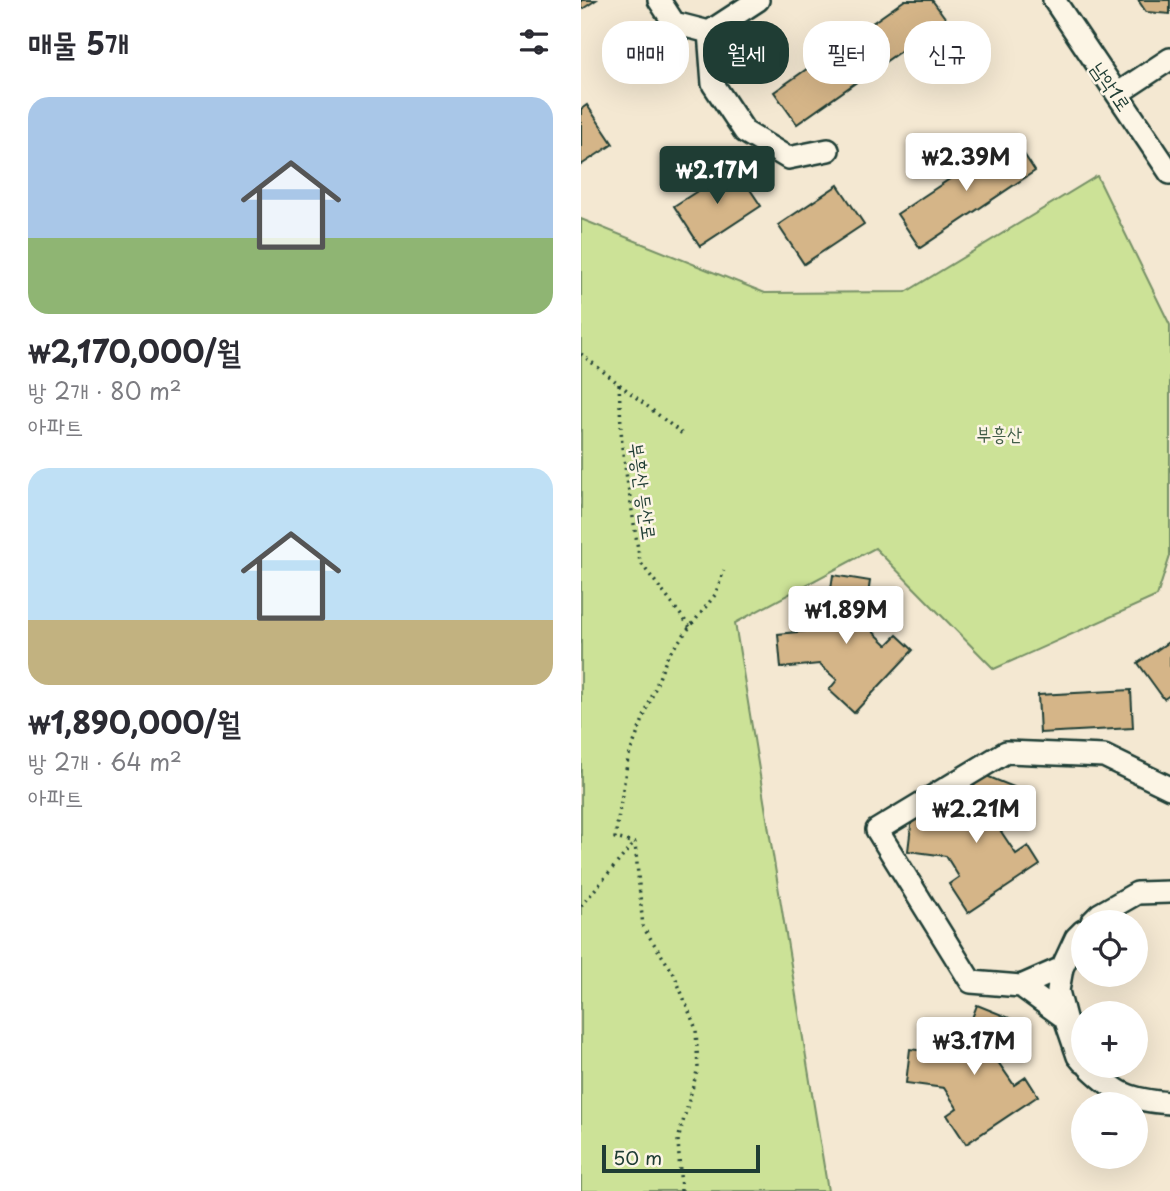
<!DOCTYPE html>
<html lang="ko">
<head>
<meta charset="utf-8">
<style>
  :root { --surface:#fff; --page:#f7f7f7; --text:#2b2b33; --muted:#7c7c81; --accent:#1f3d34 }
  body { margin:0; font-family:"Playpen Sans","Poor Story",sans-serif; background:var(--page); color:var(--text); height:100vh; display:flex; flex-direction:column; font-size:26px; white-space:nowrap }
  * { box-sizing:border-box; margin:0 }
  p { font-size:23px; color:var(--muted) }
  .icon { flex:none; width:38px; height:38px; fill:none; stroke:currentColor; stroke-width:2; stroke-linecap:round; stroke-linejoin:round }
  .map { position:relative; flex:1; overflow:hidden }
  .details { display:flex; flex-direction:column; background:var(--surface); width:581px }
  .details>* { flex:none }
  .banner { position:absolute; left:21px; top:21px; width:462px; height:63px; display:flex; gap:14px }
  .controls { position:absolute; left:490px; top:910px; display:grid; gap:14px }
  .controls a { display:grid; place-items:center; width:77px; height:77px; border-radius:50%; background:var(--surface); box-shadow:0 7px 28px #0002; font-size:35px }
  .scale { position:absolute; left:21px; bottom:18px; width:158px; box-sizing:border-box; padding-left:7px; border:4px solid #1f3d34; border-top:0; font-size:19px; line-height:24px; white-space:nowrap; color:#1f3d34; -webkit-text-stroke:5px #fcf5e5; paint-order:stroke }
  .price { position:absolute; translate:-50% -60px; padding:0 16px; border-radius:7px; background:#fff; color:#222; font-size:23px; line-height:46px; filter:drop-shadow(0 2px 4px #0008) }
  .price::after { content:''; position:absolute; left:50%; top:42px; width:21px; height:16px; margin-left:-10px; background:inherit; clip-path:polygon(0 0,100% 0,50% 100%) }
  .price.on { background:var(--accent); color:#fff }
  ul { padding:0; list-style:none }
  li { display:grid; align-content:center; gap:14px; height:371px; padding:0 28px }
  li span { display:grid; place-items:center; height:217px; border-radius:21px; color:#555 }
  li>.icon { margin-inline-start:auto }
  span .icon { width:126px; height:126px; fill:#fffc; stroke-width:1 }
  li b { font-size:30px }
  h2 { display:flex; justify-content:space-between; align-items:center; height:84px; padding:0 28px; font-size:30px }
  .pill { padding:0 24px; border-radius:28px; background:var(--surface); box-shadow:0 7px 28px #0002; font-size:24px; line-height:63px }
  .pill.on { background:var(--accent); color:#fff }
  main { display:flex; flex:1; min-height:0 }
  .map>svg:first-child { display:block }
  .green { fill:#cce297; stroke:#769066; stroke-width:2 }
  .building { fill:#d5b588; stroke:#1f3d34; stroke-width:2 }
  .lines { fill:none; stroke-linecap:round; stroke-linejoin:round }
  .minor-casing { stroke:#1f3d34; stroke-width:26 }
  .path { stroke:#1f3d34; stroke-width:3.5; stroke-dasharray:2 5; stroke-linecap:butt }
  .minor { stroke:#fcf5e5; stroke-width:21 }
  .labels { text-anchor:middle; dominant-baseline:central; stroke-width:5; stroke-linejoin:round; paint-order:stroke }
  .street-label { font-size:19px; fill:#1f3d34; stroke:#fcf5e5 }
  .park-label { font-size:19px; fill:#425e48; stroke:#fcf5e5 }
</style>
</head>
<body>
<main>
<section class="details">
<h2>매물 5개<svg class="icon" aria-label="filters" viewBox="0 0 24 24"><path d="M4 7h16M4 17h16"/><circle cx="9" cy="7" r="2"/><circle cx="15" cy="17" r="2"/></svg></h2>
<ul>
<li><span style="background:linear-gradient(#a9c7e8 65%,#8fb573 0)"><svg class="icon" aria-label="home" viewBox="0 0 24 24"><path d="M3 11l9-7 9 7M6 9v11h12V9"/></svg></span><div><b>₩2,170,000/월</b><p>방 2개 · 80 m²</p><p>아파트</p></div></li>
<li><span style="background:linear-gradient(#bfe0f5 70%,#c2b280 0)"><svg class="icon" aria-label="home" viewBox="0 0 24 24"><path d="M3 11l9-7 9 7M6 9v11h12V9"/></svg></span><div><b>₩1,890,000/월</b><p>방 2개 · 64 m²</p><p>아파트</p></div></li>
</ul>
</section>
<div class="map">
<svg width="589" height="1191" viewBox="0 0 589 1191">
  <rect width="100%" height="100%" fill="#f4e8d2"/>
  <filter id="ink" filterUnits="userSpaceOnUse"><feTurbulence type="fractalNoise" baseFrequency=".0143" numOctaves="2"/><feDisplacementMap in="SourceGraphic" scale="14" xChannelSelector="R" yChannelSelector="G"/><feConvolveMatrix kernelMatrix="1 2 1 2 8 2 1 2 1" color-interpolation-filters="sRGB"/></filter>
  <g filter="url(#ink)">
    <path class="green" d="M516,176L589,325V556L576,596L413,669L294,548L154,623L247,1191H0V219L184,293L325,292Z"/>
    <path class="building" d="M0,0H15L0,10Z
      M324,0H351L365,19L216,124L193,92Z
      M557,0H589V14L565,12Z
      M6,105L32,144L0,165V109Z
      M432,137L454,171L339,248L316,214Z
      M154,167L180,206L119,246L93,206Z
      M257,185L283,224L223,264L197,225Z
      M252,575L289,581L283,623L306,645L316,635L332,650L273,713L248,690L256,680L238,664L200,668L197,634L235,630L246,618Z
      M589,641V695L583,699L557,663Z
      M550,690L552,728L459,733L457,695Z
      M398,773L433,787L417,827L435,854L447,846L459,865L387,913L368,884L378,877L365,856L327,851L331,818L369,823L383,813Z
      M396,1005L431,1019L415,1059L433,1085L445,1077L457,1096L385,1144L366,1115L376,1108L363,1088L325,1083L329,1049L367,1054L381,1045Z"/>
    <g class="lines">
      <defs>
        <path id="minor" d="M78,0L93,23L128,32L177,0
          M473,0L589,173
          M128,32L132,84L164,132L207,158L247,150
          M536,94L589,59
          M511,922L519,914L556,893L589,892
          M481,968L477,991L484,1018
          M440,986L481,968L495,938L502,931
          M502,1062L497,1056L484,1018L440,986L390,982L296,830L425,752L523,756L589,788
          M507,1066C536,1094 548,1100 589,1103"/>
      </defs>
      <use href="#minor" class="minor-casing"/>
      <path class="path" d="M0,354L104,436
        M38,384L41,447L59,562L109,627
        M0,906L53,843
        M100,1191L97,1140L117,1068L115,1029L93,974L62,927L54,843L34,838L47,758L87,655L134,595L143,570"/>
      <use href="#minor" class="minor"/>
    </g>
  </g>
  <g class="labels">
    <g class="street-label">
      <text transform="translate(531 86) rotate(56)">남악1로</text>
      <text transform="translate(63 491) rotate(82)">부흥산 등산로</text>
    </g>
    <g class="park-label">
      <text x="418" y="433">부흥산</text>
    </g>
  </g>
</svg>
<div class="controls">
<a><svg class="icon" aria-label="locate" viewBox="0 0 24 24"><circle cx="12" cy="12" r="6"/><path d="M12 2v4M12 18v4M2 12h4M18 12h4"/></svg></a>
<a>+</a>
<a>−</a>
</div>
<div class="scale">50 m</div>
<b class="price" style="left:385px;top:193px">₩2.39M</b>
<b class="price on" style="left:136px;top:206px">₩2.17M</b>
<b class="price" style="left:265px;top:646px">₩1.89M</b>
<b class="price" style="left:395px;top:845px">₩2.21M</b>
<b class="price" style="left:393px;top:1077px">₩3.17M</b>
<div class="banner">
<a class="pill">매매</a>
<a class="pill on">월세</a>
<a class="pill">필터</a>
<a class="pill">신규</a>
</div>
</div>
</main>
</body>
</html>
